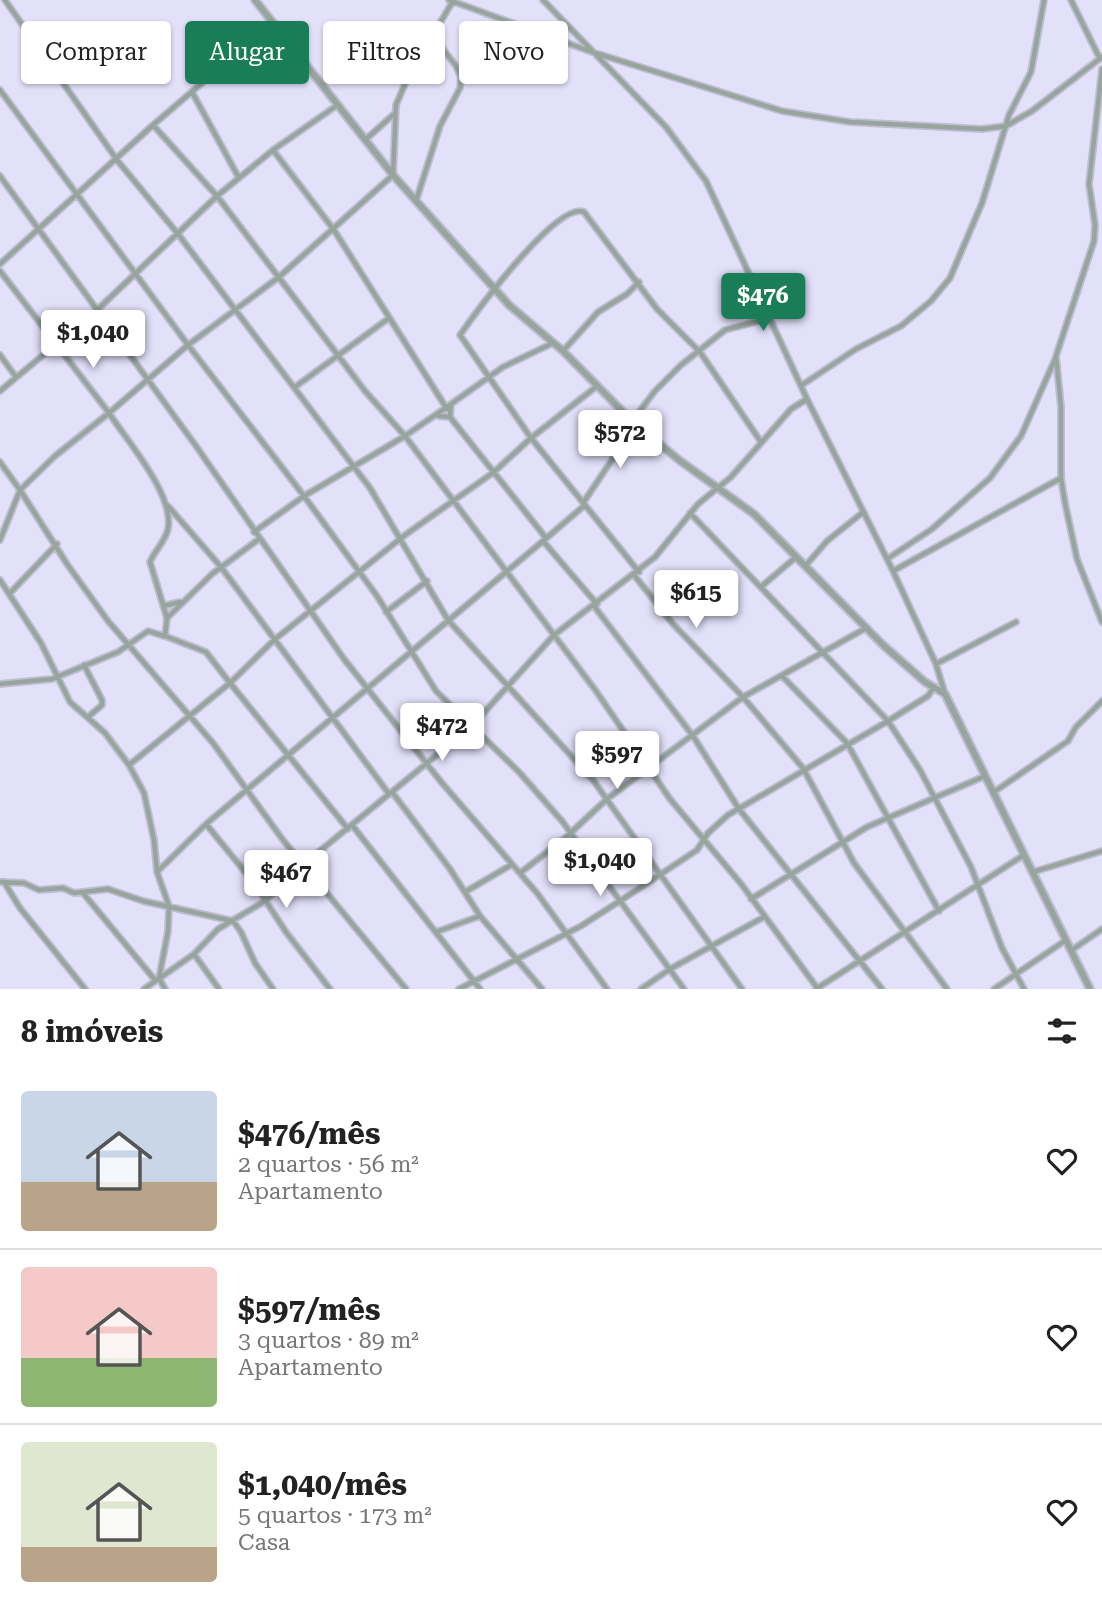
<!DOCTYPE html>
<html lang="pt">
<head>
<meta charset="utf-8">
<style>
  :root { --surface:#fff; --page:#f6f6f6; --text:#222; --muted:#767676; --line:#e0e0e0; --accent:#197e58 }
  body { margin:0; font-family:"Roboto Serif",serif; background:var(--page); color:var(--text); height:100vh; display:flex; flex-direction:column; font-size:26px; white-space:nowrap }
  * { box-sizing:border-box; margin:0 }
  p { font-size:23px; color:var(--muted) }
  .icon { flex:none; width:38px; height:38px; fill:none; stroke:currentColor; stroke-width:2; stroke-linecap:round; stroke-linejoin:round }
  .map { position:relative; height:989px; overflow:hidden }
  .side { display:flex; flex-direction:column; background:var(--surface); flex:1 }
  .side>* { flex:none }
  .hud { position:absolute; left:21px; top:21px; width:700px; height:63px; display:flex; gap:14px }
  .price { position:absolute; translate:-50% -60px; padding:0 16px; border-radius:7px; background:#fff; color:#222; font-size:23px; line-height:46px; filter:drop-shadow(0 2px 4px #0008) }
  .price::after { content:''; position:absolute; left:50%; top:42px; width:21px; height:16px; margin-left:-10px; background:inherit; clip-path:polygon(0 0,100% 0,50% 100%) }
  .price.active { background:var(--accent); color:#fff }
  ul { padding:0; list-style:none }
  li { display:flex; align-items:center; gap:21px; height:175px; padding:0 21px }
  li+li { border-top:2px solid var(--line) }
  li span { display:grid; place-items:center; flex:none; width:196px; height:140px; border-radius:7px; color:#555 }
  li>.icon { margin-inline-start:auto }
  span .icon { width:84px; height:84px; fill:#fffc; stroke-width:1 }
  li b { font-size:30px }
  h2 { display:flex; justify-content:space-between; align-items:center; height:84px; padding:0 21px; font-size:30px }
  .chip { padding:0 24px; border-radius:7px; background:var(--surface); box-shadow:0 2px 5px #0004; font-size:24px; line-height:63px }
  .chip.active { background:var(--accent); color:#fff }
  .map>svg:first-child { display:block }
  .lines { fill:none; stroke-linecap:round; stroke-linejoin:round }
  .minor-casing { stroke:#bfbdd4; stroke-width:8 }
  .tertiary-casing { stroke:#bfbdd4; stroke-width:10 }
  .minor { stroke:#97a59d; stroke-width:4.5 }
  .tertiary { stroke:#97a59d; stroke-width:6 }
</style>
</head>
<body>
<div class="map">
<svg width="1102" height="989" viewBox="0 0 1102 989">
  <rect width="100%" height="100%" fill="#e3e1fa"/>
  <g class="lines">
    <defs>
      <path id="minor" d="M5,0L117,160L178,234L370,488L448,620L593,780L742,989
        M449,0L592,52L782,111L850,122L982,129L1006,126L1032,111L1102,57
        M543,0L666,127L706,181L807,399L893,571L936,664L945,694
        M1071,0L1100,59
        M1102,69L1089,184L1095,225L1094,241L1056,356L1061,407V478L1065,503L1077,559L1102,622
        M0,90L188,345L304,496L377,596L436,691L519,772L562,821L684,989
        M192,92L239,178
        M153,125L217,196L365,391L405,436L596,691L670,799L742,885L818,989
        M365,140L393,115
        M273,150L334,230L447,409
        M0,176L196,446L344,659L442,783L537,893L607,989
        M416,201L440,126L460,88L461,77L456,66L433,36
        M0,264L153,125L272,23
        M0,271L109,413L55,456L20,490L0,462
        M563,351L598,312L627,294L639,282
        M0,355L16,377
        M802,385L856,349L901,326L931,301L950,278L982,203L1009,115L1031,72L1044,0
        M597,386L531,438L639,572
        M295,387L389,318
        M0,391L96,311L217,196L273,150L336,106
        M439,416L450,417L546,538
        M450,417L451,404L503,367L553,343
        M632,421L655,391L681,365L725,330L770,318
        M583,503L636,424
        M585,505L543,541L597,604
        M168,506L221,567L389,794
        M690,513L888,721L920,770L971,867L1002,948L1024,989
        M254,532L304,496L405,436L451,404
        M0,540L20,490L67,564L108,621L213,743L283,840L406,989
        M887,559L932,529L990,478L1021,436L1056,357
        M807,564L827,541L862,513
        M893,571L1061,478
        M634,575L673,624L743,697L803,768L854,863L947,989
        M0,580L41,643L70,702L105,733L129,765L144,793L154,840L157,872L169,906L168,931L159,978L165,989
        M762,586L796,557
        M10,593L57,544
        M163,606L180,602
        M594,606L693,736L739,809L882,989
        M386,612L427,581
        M167,618L212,574L259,539
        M936,664L1016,622
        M84,665L102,700V705L88,717
        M782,676L847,743L939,911
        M0,684L52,679L118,652L148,631L164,636
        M129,765L230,683L206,652L165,636L167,618L150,562C155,550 165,542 168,529C175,495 127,441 109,413L188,345L279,277L393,175L396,105L408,77L453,1
        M392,792L450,869L480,916L542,989
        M994,792L1068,741L1076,727L1102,701
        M206,824L543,541
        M352,825L480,989
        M348,829L230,683L274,640L405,535L494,472L531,438L460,335C476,312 558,200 584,212L657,309L700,352L761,442
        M157,872L206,824L254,883L286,932L330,989
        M1033,872L1102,851
        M520,873L564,839L607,799L743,697L866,628
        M0,882L24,883L39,890L63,888L74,893L108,889L143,901L233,921L241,932L255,963L273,989
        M4,882L20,908L85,989
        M465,892L511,865
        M83,893L155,980
        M751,899L867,827L985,776
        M436,932L480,916
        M1072,950L1102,929
        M194,954L219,989
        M144,989L194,954L218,929L265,901L316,854L449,745L479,718L554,635L655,557L698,504L731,477L791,409L807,399
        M459,989L581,926L640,888L697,850L708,833L728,815L888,721L928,696L934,687
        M641,989L670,969L764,917
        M816,989L1024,855
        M994,989L1066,940"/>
      <path id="tertiary" d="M255,0L393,175L509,305L563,351L632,421L679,460L754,514L883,645L925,682L945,694L1090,989"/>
    </defs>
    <use href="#minor" class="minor-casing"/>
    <use href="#tertiary" class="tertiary-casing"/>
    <use href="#minor" class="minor"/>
    <use href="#tertiary" class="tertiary"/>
  </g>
</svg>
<b class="price active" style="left:763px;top:333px">$476</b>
<b class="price" style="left:93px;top:370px">$1,040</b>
<b class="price" style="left:620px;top:470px">$572</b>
<b class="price" style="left:696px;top:630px">$615</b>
<b class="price" style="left:442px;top:763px">$472</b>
<b class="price" style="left:617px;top:791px">$597</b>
<b class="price" style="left:600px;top:898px">$1,040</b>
<b class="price" style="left:286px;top:910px">$467</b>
<div class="hud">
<a class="chip">Comprar</a>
<a class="chip active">Alugar</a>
<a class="chip">Filtros</a>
<a class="chip">Novo</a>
</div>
</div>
<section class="side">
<h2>8 imóveis<svg class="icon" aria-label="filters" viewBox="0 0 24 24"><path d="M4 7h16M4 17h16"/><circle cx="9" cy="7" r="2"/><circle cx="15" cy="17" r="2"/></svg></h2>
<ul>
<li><span style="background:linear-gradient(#c9d6e8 65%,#b9a48a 0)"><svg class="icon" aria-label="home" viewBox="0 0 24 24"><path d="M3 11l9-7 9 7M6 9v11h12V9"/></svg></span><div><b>$476/mês</b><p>2 quartos · 56 m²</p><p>Apartamento</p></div><svg class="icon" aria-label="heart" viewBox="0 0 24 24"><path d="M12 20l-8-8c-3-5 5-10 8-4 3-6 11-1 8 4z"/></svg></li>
<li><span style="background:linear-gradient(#f6c9c9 65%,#8fb573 0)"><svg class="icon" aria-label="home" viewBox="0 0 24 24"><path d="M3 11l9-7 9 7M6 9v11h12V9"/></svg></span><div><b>$597/mês</b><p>3 quartos · 89 m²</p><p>Apartamento</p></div><svg class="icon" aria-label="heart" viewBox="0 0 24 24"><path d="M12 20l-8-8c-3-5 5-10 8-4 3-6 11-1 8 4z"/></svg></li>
<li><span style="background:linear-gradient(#dfe7d0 75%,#b9a48a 0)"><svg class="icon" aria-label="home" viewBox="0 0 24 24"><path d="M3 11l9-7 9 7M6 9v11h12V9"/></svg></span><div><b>$1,040/mês</b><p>5 quartos · 173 m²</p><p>Casa</p></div><svg class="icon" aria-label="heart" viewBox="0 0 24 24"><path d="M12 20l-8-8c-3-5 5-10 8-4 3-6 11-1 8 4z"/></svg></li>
</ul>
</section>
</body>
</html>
